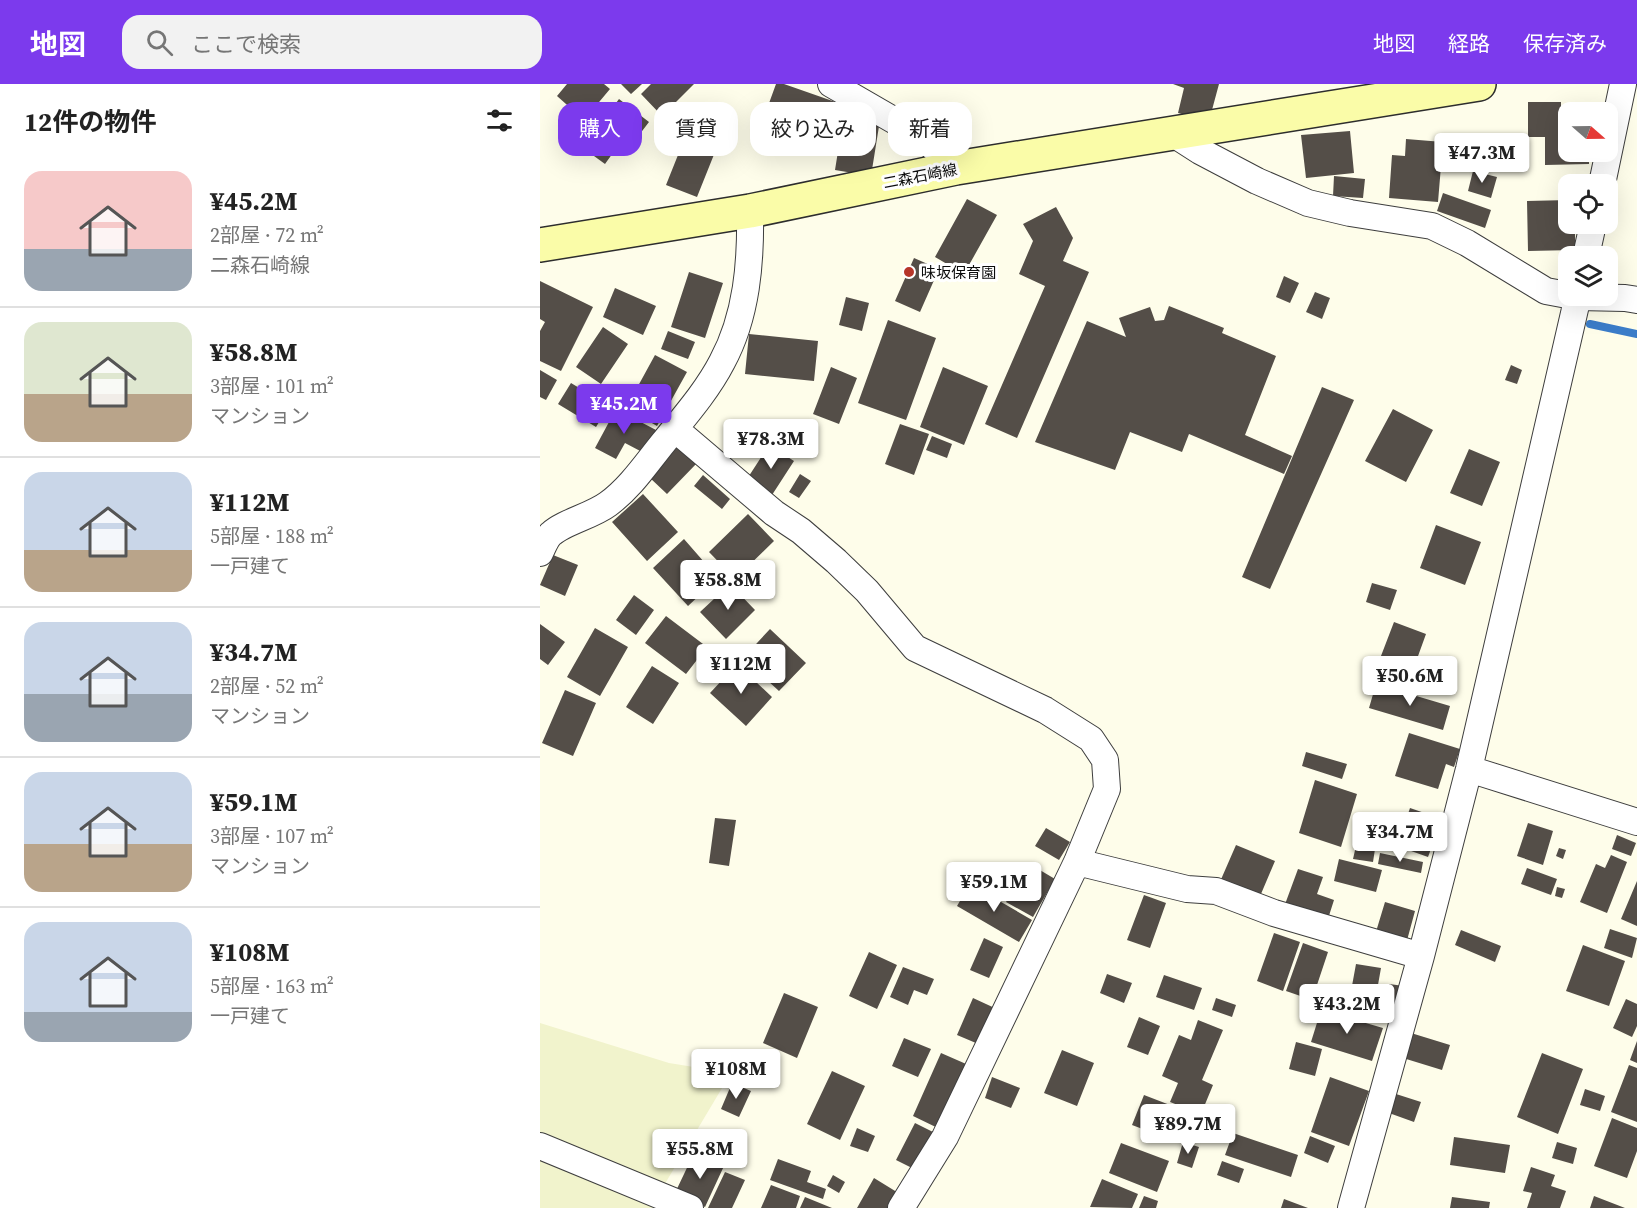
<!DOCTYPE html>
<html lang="ja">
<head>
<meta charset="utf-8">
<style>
  :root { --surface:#fff; --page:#f2f2f2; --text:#222; --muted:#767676; --line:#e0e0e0; --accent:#7c3aed }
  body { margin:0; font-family:"Source Serif 4","Noto Sans JP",serif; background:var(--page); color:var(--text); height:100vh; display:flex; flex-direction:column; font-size:22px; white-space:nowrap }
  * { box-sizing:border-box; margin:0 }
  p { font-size:20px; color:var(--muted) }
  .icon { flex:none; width:33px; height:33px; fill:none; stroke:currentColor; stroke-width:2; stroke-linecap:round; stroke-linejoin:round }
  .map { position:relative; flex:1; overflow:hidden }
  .panel { display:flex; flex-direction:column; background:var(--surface); width:540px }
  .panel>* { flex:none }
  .guide { position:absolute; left:18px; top:18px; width:570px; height:54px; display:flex; gap:12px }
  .needle { width:39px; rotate:110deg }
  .tools { position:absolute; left:1018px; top:18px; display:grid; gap:12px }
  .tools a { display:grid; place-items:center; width:60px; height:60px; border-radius:12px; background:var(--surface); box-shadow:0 6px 24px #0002; font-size:30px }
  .price { position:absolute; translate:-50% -51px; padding:0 14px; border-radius:6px; background:#fff; color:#222; font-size:20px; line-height:39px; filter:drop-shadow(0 2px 3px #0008) }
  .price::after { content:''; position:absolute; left:50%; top:36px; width:18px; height:14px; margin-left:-9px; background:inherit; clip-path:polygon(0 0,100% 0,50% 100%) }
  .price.on { background:var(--accent); color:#fff }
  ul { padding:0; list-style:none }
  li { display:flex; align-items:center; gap:18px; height:150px; padding:0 24px }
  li+li { border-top:2px solid var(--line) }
  li span { display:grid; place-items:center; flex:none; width:168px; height:120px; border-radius:18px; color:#555 }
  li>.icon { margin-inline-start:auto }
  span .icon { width:72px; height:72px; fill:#fffc; stroke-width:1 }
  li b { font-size:26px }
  h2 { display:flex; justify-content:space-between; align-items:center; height:72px; padding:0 24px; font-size:26px }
  .pill { padding:0 21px; border-radius:18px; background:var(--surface); box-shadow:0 6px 24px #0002; font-size:21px; line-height:54px }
  .pill.on { background:var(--accent); color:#fff }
  header { display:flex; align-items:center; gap:36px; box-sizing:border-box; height:84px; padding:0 30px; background:var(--accent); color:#fff }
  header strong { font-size:28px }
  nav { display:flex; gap:33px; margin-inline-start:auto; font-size:21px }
  .search { width:420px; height:54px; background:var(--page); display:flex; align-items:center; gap:15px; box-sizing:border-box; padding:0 21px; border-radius:18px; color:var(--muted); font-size:22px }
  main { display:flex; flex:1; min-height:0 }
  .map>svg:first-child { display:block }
  .farmland { fill:#f1f3cc }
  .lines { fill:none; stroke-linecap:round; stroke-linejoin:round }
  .stream { stroke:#3b7cc8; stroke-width:8 }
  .building { fill:#544e48 }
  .street-casing { stroke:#3e3e3e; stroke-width:28 }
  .secondary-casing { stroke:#2d2d2d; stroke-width:36 }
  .street { stroke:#fff; stroke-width:26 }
  .secondary { stroke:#fafca8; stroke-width:33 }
  .poi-dot { fill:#b63529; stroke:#fff; stroke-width:2 }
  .labels { text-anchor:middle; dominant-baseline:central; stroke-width:6; stroke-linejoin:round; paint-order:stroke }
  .street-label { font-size:15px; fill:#0b0b0b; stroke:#fff }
  .poi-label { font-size:15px; fill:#0b0b0b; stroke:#fff; text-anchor:start }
</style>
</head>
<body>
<header>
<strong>地図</strong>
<div class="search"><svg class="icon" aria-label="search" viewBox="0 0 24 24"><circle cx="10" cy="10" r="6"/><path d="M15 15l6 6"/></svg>ここで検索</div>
<nav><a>地図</a><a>経路</a><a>保存済み</a></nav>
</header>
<main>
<section class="panel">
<h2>12件の物件<svg class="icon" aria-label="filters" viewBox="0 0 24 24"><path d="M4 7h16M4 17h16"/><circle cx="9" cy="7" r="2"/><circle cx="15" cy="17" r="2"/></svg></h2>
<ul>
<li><span style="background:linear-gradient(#f6c9c9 65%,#9aa5b1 0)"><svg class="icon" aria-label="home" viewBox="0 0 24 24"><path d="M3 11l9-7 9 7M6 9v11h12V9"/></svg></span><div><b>¥45.2M</b><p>2部屋 · 72 m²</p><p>二森石崎線</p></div></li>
<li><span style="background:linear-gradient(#dfe7d0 60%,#b9a48a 0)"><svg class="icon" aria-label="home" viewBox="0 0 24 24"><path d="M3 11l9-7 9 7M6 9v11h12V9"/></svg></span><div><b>¥58.8M</b><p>3部屋 · 101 m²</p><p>マンション</p></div></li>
<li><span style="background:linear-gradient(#c9d6e8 65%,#b9a48a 0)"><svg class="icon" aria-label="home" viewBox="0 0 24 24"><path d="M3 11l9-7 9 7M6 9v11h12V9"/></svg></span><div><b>¥112M</b><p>5部屋 · 188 m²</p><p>一戸建て</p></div></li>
<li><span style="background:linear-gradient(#c9d6e8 60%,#9aa5b1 0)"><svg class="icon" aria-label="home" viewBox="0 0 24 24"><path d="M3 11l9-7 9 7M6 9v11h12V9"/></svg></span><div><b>¥34.7M</b><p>2部屋 · 52 m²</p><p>マンション</p></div></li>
<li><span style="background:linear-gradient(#c9d6e8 60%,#b9a48a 0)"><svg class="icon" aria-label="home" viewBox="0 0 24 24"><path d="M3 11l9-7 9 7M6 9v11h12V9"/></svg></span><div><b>¥59.1M</b><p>3部屋 · 107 m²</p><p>マンション</p></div></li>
<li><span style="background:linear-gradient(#c9d6e8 75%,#9aa5b1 0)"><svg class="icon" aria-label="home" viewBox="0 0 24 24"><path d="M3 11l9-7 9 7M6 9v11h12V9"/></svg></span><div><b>¥108M</b><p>5部屋 · 163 m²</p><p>一戸建て</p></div></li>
</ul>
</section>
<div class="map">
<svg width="1097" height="1124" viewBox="0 0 1097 1124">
  <rect width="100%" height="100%" fill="#fefdea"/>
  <path class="farmland" d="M0,939L129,979L191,989L123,1103L0,1049Z
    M0,1072L121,1124H0Z"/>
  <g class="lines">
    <path class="stream" d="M1050,240L1097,250"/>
  </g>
  <path class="building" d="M27,0H64L70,5L44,36L17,12Z
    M81,0H102L91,10Z
    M111,0H154L122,32L101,10Z
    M236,0H244L304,21L295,46L228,22Z
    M633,0H679L669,37L638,29L644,4Z
    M79,15L109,38L86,68L56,46Z
    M988,18H1021V37H1029V68H1049V80L1005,81V53H988Z
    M304,30L340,36L331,92L295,86Z
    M810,47L814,89L766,94L761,51Z
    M53,50L75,66L65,80L43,64Z
    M146,51L177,63L157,113L126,101Z
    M866,55L903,58L898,118L849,114L852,71L865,72Z
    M953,74L966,78L962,88L949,84Z
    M933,87L957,93L951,114L928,107Z
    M794,92L825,95L823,114L793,112Z
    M903,109L951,126L945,144L897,127Z
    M427,115L457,131L424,190L395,173Z
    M1029,116V140H1035V166L988,167L987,117Z
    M516,123L533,154L523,177L549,188L477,354L445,340L505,202L479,190L493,157L483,140Z
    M374,174L399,185L380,228L355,217Z
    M149,188L183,199L165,254L131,243Z
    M744,192L759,199L750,219L736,213Z
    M0,197L53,223L21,287L0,277V247L5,238L0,235Z
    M75,204L116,222L103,251L63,233Z
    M775,208L790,214L782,235L766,228Z
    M306,213L329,219L322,247L299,241Z
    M629,222L684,244L682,249L736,272L705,351L752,372L744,390L649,350L642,368L590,348L575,386L495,358L547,237L586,253L579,234L610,223L615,237L624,236Z
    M348,236L396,254L366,336L318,319Z
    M63,243L88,260L61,300L36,283Z
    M128,247L155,258L148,275L121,265Z
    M209,250L278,257L274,297L205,290Z
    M115,271L147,288L117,342L86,324Z
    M971,281L982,286L977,300L965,296Z
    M291,283L317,294L299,340L273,330Z
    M403,283L448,302L424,361L380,343Z
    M0,286L17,296L6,316L0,313Z
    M31,299L69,322L56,343L18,320Z
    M782,303L814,316L730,505L702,493Z
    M76,325L116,346L104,369L85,359L76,375L55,364Z
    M853,325L893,346L866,398L825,377Z
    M360,340L389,350L374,391L345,380Z
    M392,352L412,360L407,374L386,366Z
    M139,361L158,378L127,410L109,393Z
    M229,361L254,377L232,411L207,395Z
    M929,365L960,378L942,422L910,409Z
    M260,390L271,397L259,414L249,408Z
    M163,391L190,415L182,425L154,402Z
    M103,410L138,448L107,477L72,438Z
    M208,430L234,457L195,495L169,468Z
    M896,441L941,458L925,501L880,484Z
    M144,455L178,494L148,522L113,484Z
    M13,471L38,481L25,512L0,501Z
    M832,499L857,506L850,526L826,518Z
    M190,500L215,526L186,555L160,528Z
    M94,511L114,526L96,551L76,536Z
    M126,532L167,563L146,590L105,559Z
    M854,538L886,550L869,597L836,585Z
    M0,540L25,558L8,581L0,575Z
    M55,544L88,563L60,612L27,593Z
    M230,545L266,579L239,607L203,574Z
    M197,580L232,613L206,642L170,609Z
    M112,582L139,599L113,640L86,623Z
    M836,600L910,622L903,646L829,624Z
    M25,606L56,619L33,672L2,659Z
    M869,649L920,665L914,683L906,680L898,705L855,692Z
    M766,668L807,680L802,695L762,682Z
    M775,696L817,710L801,763L759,749Z
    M870,724L902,735L888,773L857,762Z
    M175,734L196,736L189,782L169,779Z
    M988,739L1013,747L1003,781L977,772Z
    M506,744L530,758L519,776L495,762Z
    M1077,751L1096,759L1091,772L1072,765Z
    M696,761L735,777L718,817L679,800Z
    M816,762L835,765L833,778L813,775Z
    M1019,764L1026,766L1023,775L1016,772Z
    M840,769L883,778L881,789L838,780Z
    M1071,771L1087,778L1067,829L1040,818L1056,780L1065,784Z
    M799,775L842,786L836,808L794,797Z
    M488,779L515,795L493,833L466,818Z
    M987,784L1017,795L1011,811L981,800Z
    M758,785L783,793L777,810L794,816L787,838L744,823Z
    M1097,797V842L1081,835Z
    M430,800L492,836L479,858L417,822Z
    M1017,803L1025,805L1022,814L1015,812Z
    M604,811L626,819L610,864L587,856Z
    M845,818L875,827L866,860L835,851Z
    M1070,845L1097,854L1092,874L1064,864Z
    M921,846L961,862L955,878L915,861Z
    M734,849L760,858L743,907L717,897Z
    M444,854L463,863L449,894L430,886Z
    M763,859L788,868L772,916L746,907Z
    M1043,861L1085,877L1069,922L1026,907Z
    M329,868L357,881L337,925L309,912Z
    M816,880L841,884L836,912L844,913L840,935L807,929Z
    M363,883L394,895L387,911L374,906L368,921L350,913Z
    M567,890L592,899L584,919L560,909Z
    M624,891L662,904L654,926L616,913Z
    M849,900L864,902L861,919L847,917Z
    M244,909L278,923L257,974L223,959Z
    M433,914L459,926L443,962L417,951Z
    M676,914L696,921L692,933L672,926Z
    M1086,915L1097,920V942L1092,953L1073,944Z
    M781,926L843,944L832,977L771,958Z
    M599,933L620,942L608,971L587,963Z
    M658,936L683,946L662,996L673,1001L661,1030L630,1018L638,999L622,992L639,951L651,956Z
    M871,949L910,961L902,986L863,974Z
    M364,954L391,965L378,993L352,982Z
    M1097,957V979L1090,976Z
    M756,958L782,965L775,992L749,985Z
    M522,966L554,979L537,1022L504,1009Z
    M401,969L433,983L404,1047L373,1032Z
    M1002,969L1043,985L1018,1050L977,1033Z
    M1089,981L1097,984V1038L1071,1028Z
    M292,987L325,1002L300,1056L267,1040Z
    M452,993L480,1004L471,1024L445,1014Z
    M790,993L829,1007L809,1062L771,1048Z
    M192,999L211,1007L199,1033L181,1025Z
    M1045,1005L1065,1012L1060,1027L1040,1021Z
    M856,1010L881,1018L874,1038L849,1029Z
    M604,1011L648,1028L637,1058L592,1041Z
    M1072,1034L1097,1044V1067L1087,1094L1054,1082Z
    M375,1039L395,1049L376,1086L356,1076Z
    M317,1044L335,1052L328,1068L310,1062Z
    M693,1049L758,1071L751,1093L685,1071Z
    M770,1052L795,1062L788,1079L764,1069Z
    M914,1053L970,1061L965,1089L910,1081Z
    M643,1058L659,1063L652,1084L637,1079Z
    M1017,1058L1037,1064L1033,1080L1012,1074Z
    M581,1059L629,1077L617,1108L569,1089Z
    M154,1069L184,1082L165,1123L135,1109Z
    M238,1075L271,1087L267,1098L286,1105L283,1115L230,1096Z
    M682,1077L704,1085L699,1099L677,1091Z
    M991,1083L1015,1091L1011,1102L1026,1107L1020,1124H987L992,1109L983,1107Z
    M185,1088L205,1096L192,1124H168Z
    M293,1091L305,1098L299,1109L287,1102Z
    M334,1094L360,1110L352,1124H317Z
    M562,1095L598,1110L592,1124L550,1123Z
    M231,1101L260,1112L256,1124H221Z
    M604,1112L618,1117L616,1124H599Z
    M1054,1112L1085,1124H1050Z
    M265,1113L292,1124H260Z
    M912,1113L950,1118L949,1124H910Z
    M744,1115L768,1124H741Z"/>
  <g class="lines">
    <defs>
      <path id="street" d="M291,0L381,52L416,84
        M632,49L660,67L717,97L768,119L810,129L892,142L927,159L1006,207L1038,213L1085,214L1097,216
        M1062,100L1083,0
        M1046,172L1053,140
        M135,345L234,429L261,447L296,477L327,507L375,564L505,626L551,655L565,676L567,705L537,778L405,1053L361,1124
        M0,469C3,463 6,454 11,450C24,438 52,432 68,420C90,404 106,380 123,359C144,333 167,307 182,278C207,232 211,178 210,127
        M929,685L1097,738
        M537,778L647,805L676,807L734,829L881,872
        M0,1062L150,1124
        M811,1124L881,872L929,685L1038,212"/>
      <path id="secondary" d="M0,161L210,127L416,84L939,0"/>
    </defs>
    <use href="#street" class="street-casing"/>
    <use href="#secondary" class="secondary-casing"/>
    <use href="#street" class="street"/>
    <use href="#secondary" class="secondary"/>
  </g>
  <circle class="poi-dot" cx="369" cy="188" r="6"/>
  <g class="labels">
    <g class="street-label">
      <text transform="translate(380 92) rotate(-11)">二森石崎線</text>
    </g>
    <g class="poi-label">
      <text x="381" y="188">味坂保育園</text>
    </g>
  </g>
</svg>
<div class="tools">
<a><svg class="needle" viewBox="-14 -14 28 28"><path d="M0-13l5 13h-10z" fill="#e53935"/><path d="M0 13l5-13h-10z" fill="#767676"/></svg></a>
<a><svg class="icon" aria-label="locate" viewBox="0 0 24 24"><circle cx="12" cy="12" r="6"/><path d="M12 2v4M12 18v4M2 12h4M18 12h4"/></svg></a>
<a><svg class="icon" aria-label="layers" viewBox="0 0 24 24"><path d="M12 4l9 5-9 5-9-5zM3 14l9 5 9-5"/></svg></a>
</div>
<b class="price" style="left:942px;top:100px">¥47.3M</b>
<b class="price on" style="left:84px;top:351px">¥45.2M</b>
<b class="price" style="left:231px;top:386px">¥78.3M</b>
<b class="price" style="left:188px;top:527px">¥58.8M</b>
<b class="price" style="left:201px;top:611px">¥112M</b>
<b class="price" style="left:870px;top:623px">¥50.6M</b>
<b class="price" style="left:860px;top:779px">¥34.7M</b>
<b class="price" style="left:454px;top:829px">¥59.1M</b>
<b class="price" style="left:807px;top:951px">¥43.2M</b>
<b class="price" style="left:196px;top:1016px">¥108M</b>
<b class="price" style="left:648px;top:1071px">¥89.7M</b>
<b class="price" style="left:160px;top:1096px">¥55.8M</b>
<div class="guide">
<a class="pill on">購入</a>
<a class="pill">賃貸</a>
<a class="pill">絞り込み</a>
<a class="pill">新着</a>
</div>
</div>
</main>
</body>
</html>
